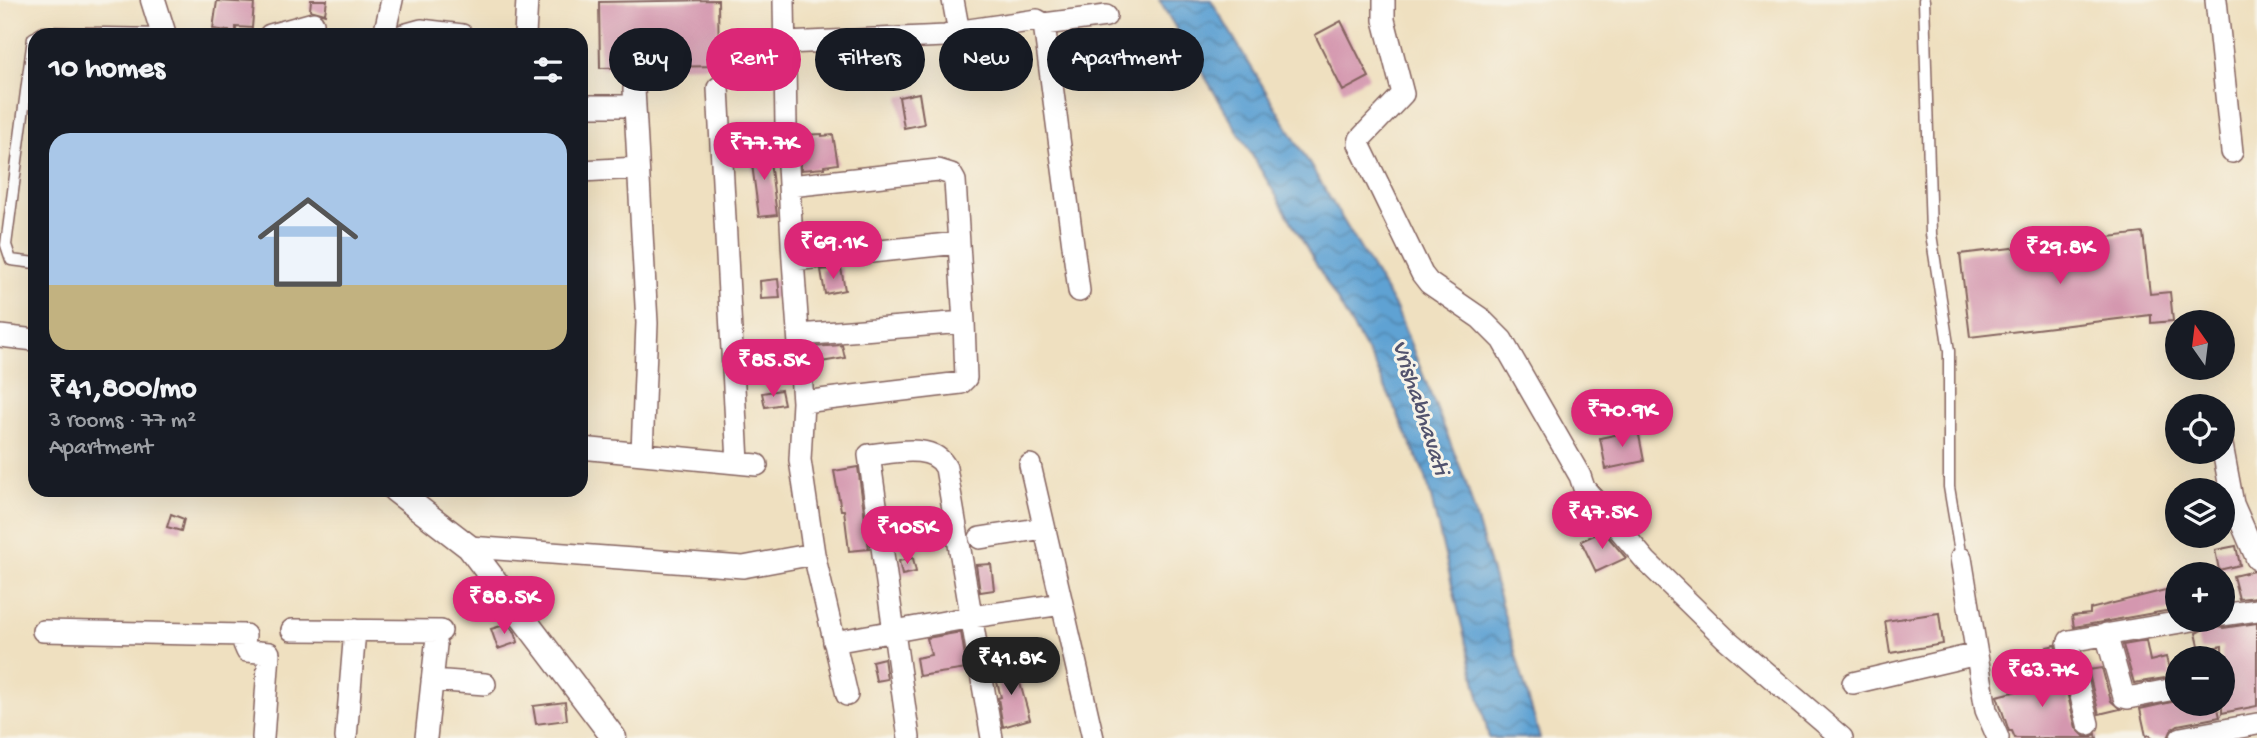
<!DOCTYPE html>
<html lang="en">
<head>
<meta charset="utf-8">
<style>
  :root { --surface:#171b24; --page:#242831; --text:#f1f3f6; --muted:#9ea1a6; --accent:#db2777 }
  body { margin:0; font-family:"Gochi Hand",sans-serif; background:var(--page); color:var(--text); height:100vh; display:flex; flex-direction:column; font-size:26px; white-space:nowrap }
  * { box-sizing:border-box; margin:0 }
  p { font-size:23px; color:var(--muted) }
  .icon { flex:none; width:38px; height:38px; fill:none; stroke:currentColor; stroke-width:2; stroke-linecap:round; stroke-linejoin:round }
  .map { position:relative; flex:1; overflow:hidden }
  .drawer { position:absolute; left:28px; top:28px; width:560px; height:469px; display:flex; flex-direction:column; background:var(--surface); border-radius:21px; box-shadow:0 7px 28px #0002 }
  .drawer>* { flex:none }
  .top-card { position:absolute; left:609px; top:28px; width:665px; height:63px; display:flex; gap:14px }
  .needle { width:46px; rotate:346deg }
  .fabs { position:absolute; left:2165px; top:310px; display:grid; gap:14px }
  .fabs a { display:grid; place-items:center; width:70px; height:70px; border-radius:50%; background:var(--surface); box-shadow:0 7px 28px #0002; font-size:35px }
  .price { position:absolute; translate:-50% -60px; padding:0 16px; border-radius:24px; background:var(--accent); color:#fff; font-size:23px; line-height:46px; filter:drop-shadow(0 2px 4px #0008) }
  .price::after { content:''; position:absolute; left:50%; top:42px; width:21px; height:16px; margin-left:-10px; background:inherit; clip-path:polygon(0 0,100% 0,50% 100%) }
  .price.current { background:#222; color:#fff }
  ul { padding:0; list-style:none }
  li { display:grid; align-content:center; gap:14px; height:371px; padding:0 21px }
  li span { display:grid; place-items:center; height:217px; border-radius:21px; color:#555 }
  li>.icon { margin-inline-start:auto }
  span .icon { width:126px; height:126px; fill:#fffc; stroke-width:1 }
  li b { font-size:30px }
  h2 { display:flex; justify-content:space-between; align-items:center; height:84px; padding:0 21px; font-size:30px }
  .chip { padding:0 24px; border-radius:32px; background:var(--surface); box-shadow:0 7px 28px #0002; font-size:24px; line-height:63px }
  .chip.current { background:var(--accent); color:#fff }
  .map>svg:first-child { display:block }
  .water { fill:url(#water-waves); stroke:#54607f; stroke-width:2 }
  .building { fill:#d497af }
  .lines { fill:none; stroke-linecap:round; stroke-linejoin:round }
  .service-casing { stroke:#84635f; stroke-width:13 }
  .minor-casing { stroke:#84635f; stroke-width:24 }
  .tertiary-casing { stroke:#84635f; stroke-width:27 }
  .service { stroke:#fff; stroke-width:10 }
  .minor { stroke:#fff; stroke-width:21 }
  .tertiary { stroke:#fff; stroke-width:24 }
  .labels { text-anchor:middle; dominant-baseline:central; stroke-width:6; stroke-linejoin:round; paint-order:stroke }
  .water-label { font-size:24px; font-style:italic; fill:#52536e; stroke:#f7f3e8 }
</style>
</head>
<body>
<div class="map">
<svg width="2257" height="738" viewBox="0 0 2257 738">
  <defs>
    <pattern id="water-waves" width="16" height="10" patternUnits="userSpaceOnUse" patternTransform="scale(1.75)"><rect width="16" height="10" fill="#5ea2d3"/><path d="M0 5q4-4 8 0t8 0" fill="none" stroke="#5083ab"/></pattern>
  </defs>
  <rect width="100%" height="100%" fill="#f7f3e8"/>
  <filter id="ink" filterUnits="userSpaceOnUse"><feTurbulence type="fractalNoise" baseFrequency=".0143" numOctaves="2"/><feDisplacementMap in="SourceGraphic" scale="14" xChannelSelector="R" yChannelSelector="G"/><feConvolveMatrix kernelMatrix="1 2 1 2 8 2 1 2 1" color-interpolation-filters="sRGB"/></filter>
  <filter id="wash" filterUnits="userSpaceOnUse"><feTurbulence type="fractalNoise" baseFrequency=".00686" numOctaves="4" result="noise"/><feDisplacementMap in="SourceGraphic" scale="28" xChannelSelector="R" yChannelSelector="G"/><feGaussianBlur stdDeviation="1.57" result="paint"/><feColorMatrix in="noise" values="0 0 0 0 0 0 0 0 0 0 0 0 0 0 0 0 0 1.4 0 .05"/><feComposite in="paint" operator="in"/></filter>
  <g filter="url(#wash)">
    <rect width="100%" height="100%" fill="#efe0c0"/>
    <path class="water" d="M1159,0H1211L1396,308L1465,479L1540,738H1489L1426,477L1376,367L1280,202Z"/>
    <g id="blocks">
      <path class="building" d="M311,0H327L325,14L310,10Z
        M718,0L719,66L600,68L599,2Z
        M217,1L254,3L252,28L236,27V32L213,29Z
        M1341,21L1369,77L1343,91L1315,35Z
        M919,93L924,124L904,128L899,97Z
        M822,134V136L833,135L838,164L824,166V168L801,170L800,135Z
        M768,146L777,215L759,217L750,149Z
        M2143,233L2150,294L2170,292L2173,321L2151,323V315L1970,337L1960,254Z
        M841,268L845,290L825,294L821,270Z
        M778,279L780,298L761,299L760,281Z
        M842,345L845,358L815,363L812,347Z
        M781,390L784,404L765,407L762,393Z
        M1638,430L1644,461L1606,469L1600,438Z
        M858,467L869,549L849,551L844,510H841L834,471Z
        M171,514L184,519L181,531L167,527Z
        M1603,531L1626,558L1596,572L1581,541Z
        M2236,546L2240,565L2219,570L2215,550Z
        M913,558L916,572L902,575L899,561Z
        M991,564L994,590L980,592L976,565Z
        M2254,571L2257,572V597L2239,599L2233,576Z
        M2177,587V609L2074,627L2072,616L2090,614V609Z
        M1939,613L1943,644L1890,653L1885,621Z
        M2206,620H2209L2210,623L2217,627L2223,628L2257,623V706L2222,713V646L2200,650L2196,633L2202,630Z
        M508,624L515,632L518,642L498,649L491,629Z
        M961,632L967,669L919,676L916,658L931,655L927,638Z
        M2146,641L2150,661L2166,657L2171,677L2134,683L2123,645Z
        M2055,645L2076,728L2084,736L2090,737L2096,734L2097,738H2015L2012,731H2009L1997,696L2056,682L2047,647Z
        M884,658L887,679L876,681L872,661Z
        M1015,665L1030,719L1003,727L998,698L1001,697L994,671Z
        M2102,668L2111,701L2120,709L2099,714L2088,670Z
        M2176,701L2177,704H2217L2220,717L2178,725L2172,729L2168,738H2151L2150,735L2146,736L2140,709Z
        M565,702L567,720L536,724L533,706Z"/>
    </g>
  </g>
  <g filter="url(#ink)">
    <use href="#blocks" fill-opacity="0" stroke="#84635f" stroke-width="2"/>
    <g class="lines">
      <defs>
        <path id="service" d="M1924,0L1931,234L1949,351V487L1961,558
          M38,35L43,32L163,34
          M35,37L33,38L6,245L11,260L35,263"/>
        <path id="minor" d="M1384,0V20L1403,94L1360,139L1359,144L1422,274L1429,283L1480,318L1502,340L1580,476L1584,488L1646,561L1725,638L1842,738
          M2216,0L2232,152
          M1044,24L1106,16
          M955,32L1037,20L1044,24L1079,291
          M270,35L313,23
          M384,35L392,0
          M403,35L421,30L462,35
          M525,35L527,0
          M785,43L946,36L955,32L958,27L953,0
          M718,88L738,462
          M634,89L647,323L642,453
          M581,106H635
          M581,171L638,168
          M790,186L938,170L951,174L955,181L964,322L966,378L961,383L803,402
          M793,260L958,243
          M799,335L964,322
          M0,336L35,340
          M2222,445L2233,504L2257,559
          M581,448L757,465
          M1030,465L1093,738
          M980,538L1044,528
          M469,547L743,567L814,554L800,460L803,402L793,260L786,127L784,0
          M814,554L847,695
          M1961,558L1986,710L1998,738
          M2222,615L2257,610
          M292,630L441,631
          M43,631L245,635L244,644L247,651L269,653L263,738
          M2106,634L2124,697L2128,698L2169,690
          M834,642L972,617L1062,604
          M432,680L485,684
          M1853,683L1977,654
          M2088,724L2068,644L2069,641L2193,620
          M346,738L355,630
          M426,738L436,645
          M909,738L869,455C892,453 934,442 946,468L992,738
          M2181,738L2257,724"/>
        <path id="tertiary" d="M153,0L164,35
          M395,490L469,547L614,738"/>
      </defs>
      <use href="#service" class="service-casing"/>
      <use href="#minor" class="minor-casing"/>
      <use href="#tertiary" class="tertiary-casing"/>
      <use href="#service" class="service"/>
      <use href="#minor" class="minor"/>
      <use href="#tertiary" class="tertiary"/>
    </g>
  </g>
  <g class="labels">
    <g class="water-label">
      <text transform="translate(1419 408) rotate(72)">Vrishabhavati</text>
    </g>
  </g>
</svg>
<div class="fabs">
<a><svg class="needle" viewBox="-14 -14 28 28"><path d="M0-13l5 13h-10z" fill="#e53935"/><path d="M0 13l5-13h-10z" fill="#9ea1a6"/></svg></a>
<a><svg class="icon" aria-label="locate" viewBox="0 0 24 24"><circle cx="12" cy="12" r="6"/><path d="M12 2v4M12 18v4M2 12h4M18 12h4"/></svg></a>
<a><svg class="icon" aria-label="layers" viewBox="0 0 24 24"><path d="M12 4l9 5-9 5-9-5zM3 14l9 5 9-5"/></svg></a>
<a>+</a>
<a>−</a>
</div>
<b class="price" style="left:764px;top:182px">₹77.7K</b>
<b class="price" style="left:833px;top:281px">₹69.1K</b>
<b class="price" style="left:2060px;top:286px">₹29.8K</b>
<b class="price" style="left:773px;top:399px">₹85.5K</b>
<b class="price" style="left:1622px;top:449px">₹70.9K</b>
<b class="price" style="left:1602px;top:551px">₹47.5K</b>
<b class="price" style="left:907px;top:566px">₹105K</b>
<b class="price" style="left:504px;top:636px">₹88.5K</b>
<b class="price current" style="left:1011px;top:697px">₹41.8K</b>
<b class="price" style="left:2042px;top:709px">₹63.7K</b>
<div class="top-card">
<a class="chip">Buy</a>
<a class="chip current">Rent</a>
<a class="chip">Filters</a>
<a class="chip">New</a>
<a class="chip">Apartment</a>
</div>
<section class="drawer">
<h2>10 homes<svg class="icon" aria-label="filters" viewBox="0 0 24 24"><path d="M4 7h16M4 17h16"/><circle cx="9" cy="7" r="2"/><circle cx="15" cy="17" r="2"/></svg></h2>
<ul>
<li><span style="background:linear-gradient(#a9c7e8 70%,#c2b280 0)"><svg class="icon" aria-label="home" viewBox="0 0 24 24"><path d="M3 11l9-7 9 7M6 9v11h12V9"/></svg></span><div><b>₹41,800/mo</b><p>3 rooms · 77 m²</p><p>Apartment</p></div></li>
</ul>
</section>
</div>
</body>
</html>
